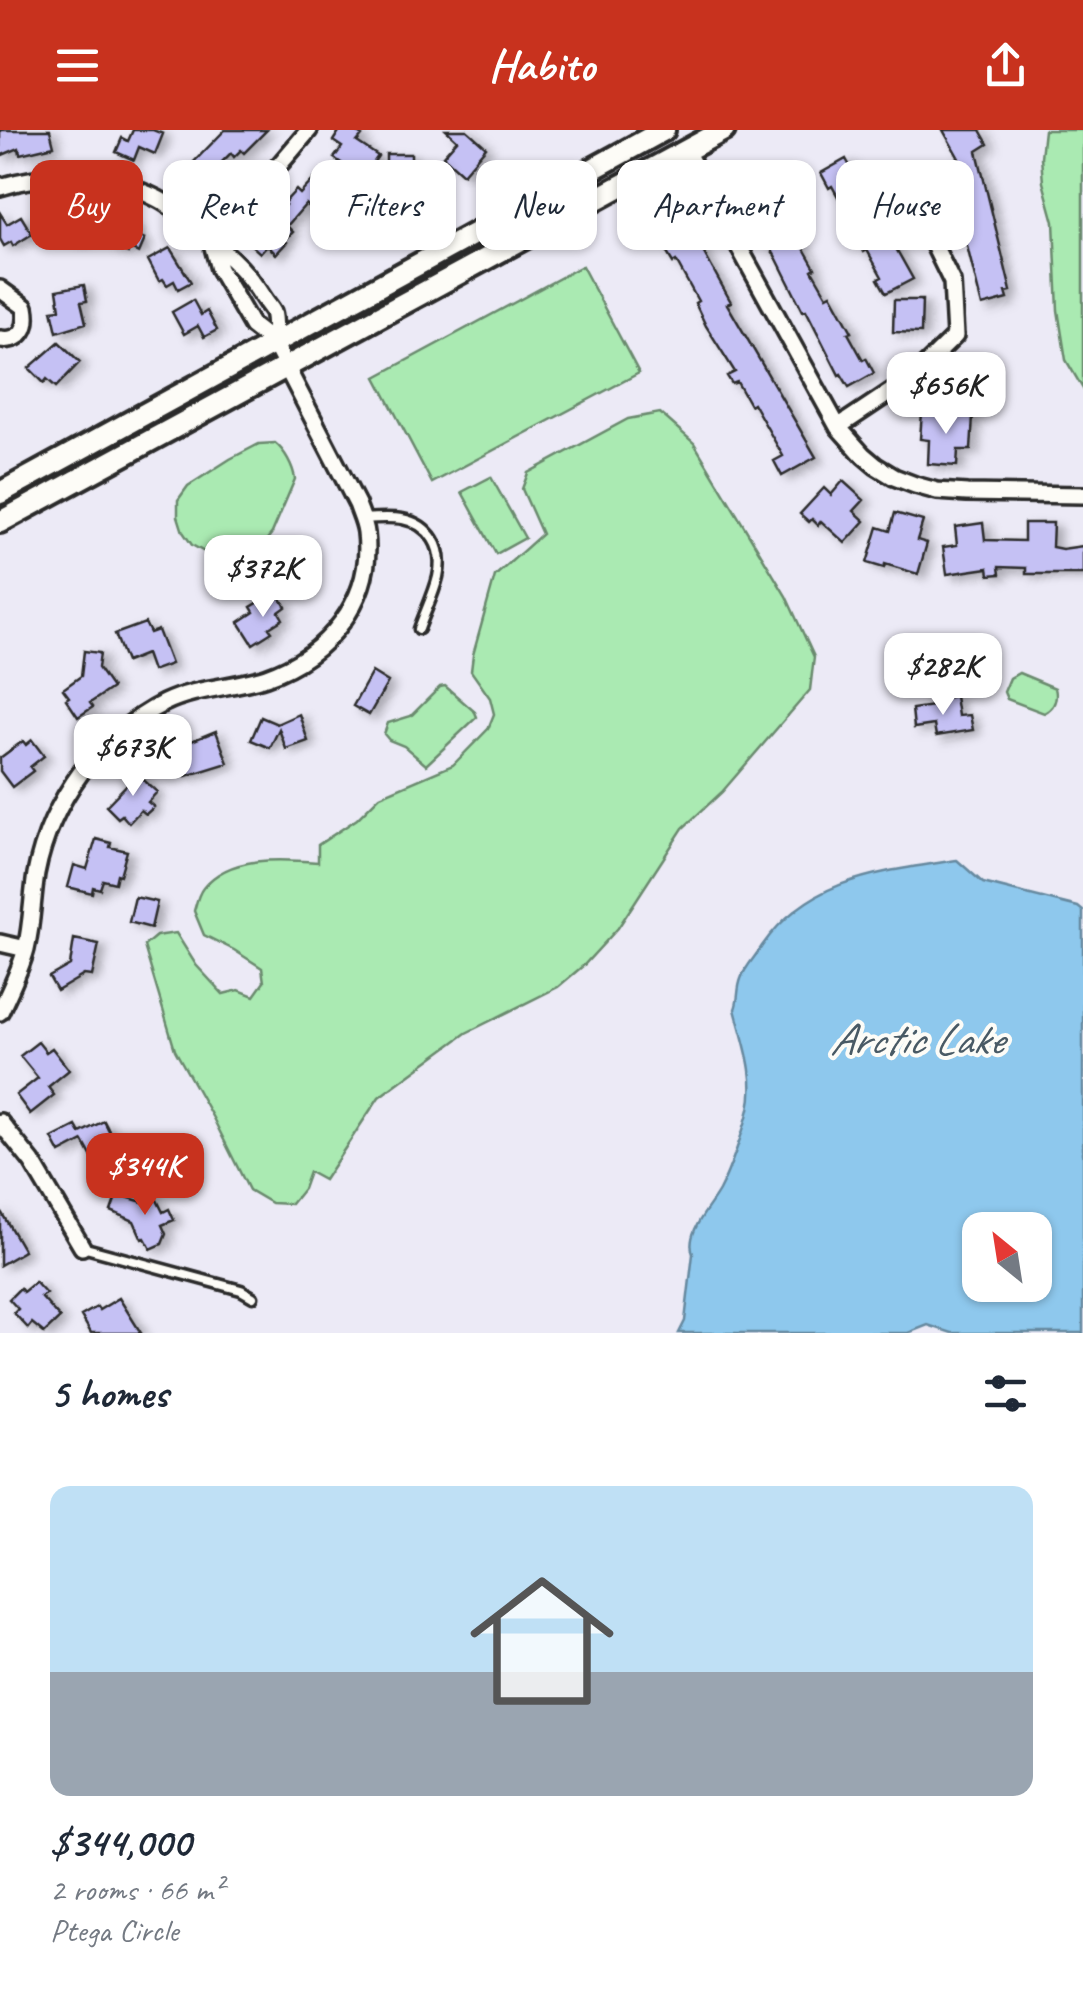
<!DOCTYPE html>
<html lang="en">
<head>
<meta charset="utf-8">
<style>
  :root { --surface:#fff; --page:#f2f2f3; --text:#1f2937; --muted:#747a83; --line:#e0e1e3; --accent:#c8321e }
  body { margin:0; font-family:Caveat,sans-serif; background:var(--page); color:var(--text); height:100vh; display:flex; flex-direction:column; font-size:38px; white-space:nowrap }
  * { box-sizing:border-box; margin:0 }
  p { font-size:32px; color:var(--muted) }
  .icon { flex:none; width:55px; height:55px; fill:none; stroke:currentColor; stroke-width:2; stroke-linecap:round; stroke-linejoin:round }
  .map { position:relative; height:1203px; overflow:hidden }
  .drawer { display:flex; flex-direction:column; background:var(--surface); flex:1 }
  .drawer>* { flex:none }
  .hud { position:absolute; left:30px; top:30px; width:1025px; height:90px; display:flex; gap:20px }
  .needle { width:65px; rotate:330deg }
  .tools { position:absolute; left:962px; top:1082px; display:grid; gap:20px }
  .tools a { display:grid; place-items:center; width:90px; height:90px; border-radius:20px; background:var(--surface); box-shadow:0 2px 8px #0004; font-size:50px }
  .price { position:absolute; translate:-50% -85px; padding:0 22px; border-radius:20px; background:#fff; color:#222; font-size:32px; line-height:65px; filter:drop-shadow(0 2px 5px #0008) }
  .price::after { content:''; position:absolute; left:50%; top:60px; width:30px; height:22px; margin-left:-15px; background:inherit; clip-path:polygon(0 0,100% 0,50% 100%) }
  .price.selected { background:var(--accent); color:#fff }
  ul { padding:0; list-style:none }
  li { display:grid; align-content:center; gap:20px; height:530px; padding:0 50px }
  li+li { border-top:2px solid var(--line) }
  li span { display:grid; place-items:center; height:310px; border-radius:20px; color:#555 }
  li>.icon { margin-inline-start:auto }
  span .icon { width:180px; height:180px; fill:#fffc; stroke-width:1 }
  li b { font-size:42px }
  h2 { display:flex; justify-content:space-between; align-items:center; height:120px; padding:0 50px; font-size:42px }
  .tag { padding:0 35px; border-radius:20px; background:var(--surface); box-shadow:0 2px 8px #0004; font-size:35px; line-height:90px }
  .tag.selected { background:var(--accent); color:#fff }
  header { display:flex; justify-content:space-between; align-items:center; height:130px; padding:0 50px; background:var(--accent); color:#fff; font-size:45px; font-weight:700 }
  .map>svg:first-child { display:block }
  .green { fill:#aaeab2; stroke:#6a8a6e; stroke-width:2.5 }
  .water { fill:#8ec8ed; stroke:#66899f; stroke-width:2.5; fill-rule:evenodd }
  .building { fill:#c5c1f4; stroke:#2b2b2b; stroke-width:2.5; filter:url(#shadow) }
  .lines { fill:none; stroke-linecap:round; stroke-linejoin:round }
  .lane-casing { stroke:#2b2b2b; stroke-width:15 }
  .street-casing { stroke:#2b2b2b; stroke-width:22 }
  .secondary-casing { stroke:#2b2b2b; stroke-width:28 }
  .lane { stroke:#fdfcf7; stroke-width:8 }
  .street { stroke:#fdfcf7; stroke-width:15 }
  .secondary { stroke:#fdfcf7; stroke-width:20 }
  .labels { text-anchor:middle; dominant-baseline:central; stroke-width:8; stroke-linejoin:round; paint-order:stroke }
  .water-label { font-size:45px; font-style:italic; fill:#495a65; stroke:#fdfcf7 }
</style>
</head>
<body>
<header><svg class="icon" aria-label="menu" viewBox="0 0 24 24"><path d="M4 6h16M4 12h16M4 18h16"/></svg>Habito<svg class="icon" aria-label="share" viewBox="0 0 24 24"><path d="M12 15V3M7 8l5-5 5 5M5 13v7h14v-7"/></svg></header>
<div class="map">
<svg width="1083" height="1203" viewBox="0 0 1083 1203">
  <defs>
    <filter id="shadow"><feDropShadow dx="7" dy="4" stdDeviation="5" flood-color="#0004"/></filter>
  </defs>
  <rect width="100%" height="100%" fill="#eceaf6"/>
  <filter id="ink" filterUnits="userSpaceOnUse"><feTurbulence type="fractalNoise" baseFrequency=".01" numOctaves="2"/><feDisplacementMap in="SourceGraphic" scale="20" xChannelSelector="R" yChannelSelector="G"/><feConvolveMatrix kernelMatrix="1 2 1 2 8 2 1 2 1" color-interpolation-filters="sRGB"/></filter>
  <g filter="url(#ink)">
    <path class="green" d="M1044,0H1083V259L1066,230L1058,180L1054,92L1043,52L1041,27Z
      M582,136L639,243L432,353L376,247Z
      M660,283L694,313L786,466L814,527L810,560L722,662L683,698L618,798L584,835L558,857L466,903L379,967L324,1050L309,1042L303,1059L291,1074L271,1073L249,1060L214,990L175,920L144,816L156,806L176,803L196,835L223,864L239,860L254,866L264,852L262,838L234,820L204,805L194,781C196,774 198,764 203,758C229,725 281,729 318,732V715L357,689L380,666L453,635L488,599L494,584L490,568L471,541L473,525L495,446L542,404L522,359L528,343L628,289Z
      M275,313C285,321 293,336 295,349L272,403L251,430L208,424L192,415L183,402L178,386V370L188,356L230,329L259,314Z
      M491,347L525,408L496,424L462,362Z
      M1019,543L1055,558C1058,569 1054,578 1044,583L1007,569L1004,562L1010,548Z
      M445,556L475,582L477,587L426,635L404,616L389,610L384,604L388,593L411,586L440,557Z"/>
    <path class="water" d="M957,730L983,753L1078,777L1083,781V1203H952L928,1195L908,1203H679L685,1191L693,1124C685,1102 709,1079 719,1061C729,1042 744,1000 749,979C757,946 743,911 735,879C739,869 737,859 741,849C744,838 756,826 762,816C810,747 881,742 957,730ZM980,1100H1035V1155H980Z"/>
    <path class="building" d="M0,0H50L54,16L20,24L19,18L0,26Z
      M133,0H153L163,4L155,24L139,17L134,30L116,22L122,8L128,11Z
      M225,0H267L244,23L241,20L234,27L231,23L212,42L223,52L209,67L198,57L201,53L187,39Z
      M340,0H353L362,6L357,12L378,26L363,48L334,28L342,17L333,11Z
      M446,0H467L486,17L463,44L443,26L457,10Z
      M943,0H980L988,14L977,21L1011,161L1006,162L1008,169L982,176L949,44L965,39Z
      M386,24H411V37H434L433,63H395V46H386Z
      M846,29L913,149L886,163L878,149L882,147L867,120L864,122L843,84L847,83L832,56L829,58L821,43Z
      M315,48L330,62L325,67L332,73L325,81L319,76L314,81L306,74L287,96L293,102L285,110L287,112L276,124L267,115L260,123L249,113L285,75L283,74L296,60L300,64Z
      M771,60L815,138L812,140L827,166L831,164L852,202L848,203L863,230L866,228L874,243L849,257L841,244L839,245L806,180L803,181L777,129L770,117L767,118L751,89L754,88L746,74Z
      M68,82V88L86,86L88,109L72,110V106L59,107L58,96L49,97L48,84Z
      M0,83L7,94L21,86L32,104L13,116L11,112L4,116L0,109Z
      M111,85L138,97L135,105L145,109L139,123L130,119L128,123L112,116L115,109L103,104Z
      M690,104L697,117L700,116L731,172L727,174L816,327L782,346L774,331L783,326L753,273L750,275L737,252L732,254L727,246L735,242L706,196L695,173L698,171L676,131L673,133L664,118Z
      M170,118L191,152L178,159L174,151L167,155L163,149L159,151L148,130Z
      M84,155L87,171L81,172L86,193L57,202L52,180L60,179L57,160Z
      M193,170L201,185L207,181L217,200L204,207L198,196L184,204L172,182Z
      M894,170H922L921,203L893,202Z
      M59,212L80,232L56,257L47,249L44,253L29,238Z
      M922,282L973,286L971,320H958L957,336L928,334L929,310L920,309Z
      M843,351L864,370L854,381L865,391L845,413L821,391L818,395L812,389L809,392L800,384L824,358L831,365Z
      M895,383L923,391L917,410L927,413L918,444L885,434L884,438L867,433L878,397L890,401Z
      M983,393L985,410L1024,411V393H1053L1052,417L1062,419L1083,416V444H1026V438L999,437L1000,444L989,445L988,438L947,444L943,417L957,415L955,397Z
      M280,467L286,477L279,482L283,489L269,498L272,502L253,514L239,492L254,482L251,477L261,471L264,476Z
      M145,493L150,503L158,500L171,534L152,541L146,524L126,532L115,504Z
      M84,521L100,523L98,538L112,558L90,573L93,577L78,587L66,569L69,567L63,559L81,546Z
      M372,542L388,552L369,585L353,576Z
      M955,566L958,586L970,585L973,600L936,606L934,595L914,598L912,579L940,575L939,569Z
      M299,584L308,611L286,619L279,599L270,618L251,610L261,587L277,594Z
      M216,601L228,633L186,646L180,632L190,628L184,614Z
      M32,610L44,626L30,637L33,641L12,657L0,641V628L23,611L26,615Z
      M137,644L157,662L148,672L154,677L146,684L141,680L129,693L122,685L118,688L106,676Z
      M96,709L111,713L110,717L127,721L120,745L117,744L115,753L103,750L100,759L93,757L92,763L68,757L74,735L87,739Z
      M135,767L157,772L151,798L129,792Z
      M74,809L99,814L92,846L84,845L57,861L49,847L70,835Z
      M38,912L46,922L52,918L69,940L48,957L54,965L30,984L16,965L38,948L20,926Z
      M104,991L124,1030L129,1027L134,1036L129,1040L132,1045L126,1049L110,1025L95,1033L83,1011L60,1023L52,1008L76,996L80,1003Z
      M117,1064L142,1072L155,1066L163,1082L169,1079L174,1090L162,1095L166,1104L162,1114L151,1119L145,1108L142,1109L134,1091L111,1081Z
      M0,1080L24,1121L0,1135Z
      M35,1152L46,1164L41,1167L60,1188L44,1203L32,1193L28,1198L14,1183L18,1179L9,1169L20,1158L23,1162Z
      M119,1168L141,1203H91L81,1186L97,1177L99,1180Z"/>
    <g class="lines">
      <defs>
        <path id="lane" d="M362,389C389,387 417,384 433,409C440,420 441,434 438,447C434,464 425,482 419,499
          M82,1117L241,1160L253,1167"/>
        <path id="street" d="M686,21L838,297L863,325L876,336L894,347L915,355L937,361L967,363L1083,365
          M0,57C52,41 109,44 158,69C179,80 195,97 213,112C236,132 248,144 264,169C267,174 271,178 273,182C276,191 274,204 274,213L357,374C360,383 365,393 366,403C374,470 327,526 266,547C232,558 197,557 164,573C134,588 103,614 82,641C60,671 43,707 36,744C32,769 32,794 26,819C20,841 9,862 0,882
          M211,110L234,88L309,0
          M211,110L219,139L252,196L274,213
          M0,159L25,177C29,197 22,212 0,209
          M838,297L913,247L955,206L952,152L901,48
          M0,813L26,819
          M0,992L32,1032L82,1117"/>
        <path id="secondary" d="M0,363L664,0
          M0,392L724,0"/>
      </defs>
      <use href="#lane" class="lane-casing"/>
      <use href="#street" class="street-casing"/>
      <use href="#secondary" class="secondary-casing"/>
      <use href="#lane" class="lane"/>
      <use href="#street" class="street"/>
      <use href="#secondary" class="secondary"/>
    </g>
  </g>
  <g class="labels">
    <g class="water-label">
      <text x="916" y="909">Arctic Lake</text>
    </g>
  </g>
</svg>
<div class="tools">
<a><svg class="needle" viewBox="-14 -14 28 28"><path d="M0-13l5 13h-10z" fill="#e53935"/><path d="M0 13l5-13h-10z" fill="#747a83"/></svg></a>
</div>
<b class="price" style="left:946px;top:307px">$656K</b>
<b class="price" style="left:263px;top:490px">$372K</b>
<b class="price" style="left:943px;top:588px">$282K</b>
<b class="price" style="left:133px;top:669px">$673K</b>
<b class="price selected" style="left:145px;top:1088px">$344K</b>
<div class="hud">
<a class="tag selected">Buy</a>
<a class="tag">Rent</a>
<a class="tag">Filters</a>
<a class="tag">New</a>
<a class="tag">Apartment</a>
<a class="tag">House</a>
</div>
</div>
<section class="drawer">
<h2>5 homes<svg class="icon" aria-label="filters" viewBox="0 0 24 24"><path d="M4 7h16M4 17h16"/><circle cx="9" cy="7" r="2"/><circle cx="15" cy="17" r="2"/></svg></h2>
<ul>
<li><span style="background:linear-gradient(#bfe0f5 60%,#9aa5b1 0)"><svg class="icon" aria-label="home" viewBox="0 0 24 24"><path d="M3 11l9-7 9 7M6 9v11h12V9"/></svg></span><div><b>$344,000</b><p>2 rooms · 66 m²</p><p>Ptega Circle</p></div></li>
</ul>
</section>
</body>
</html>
